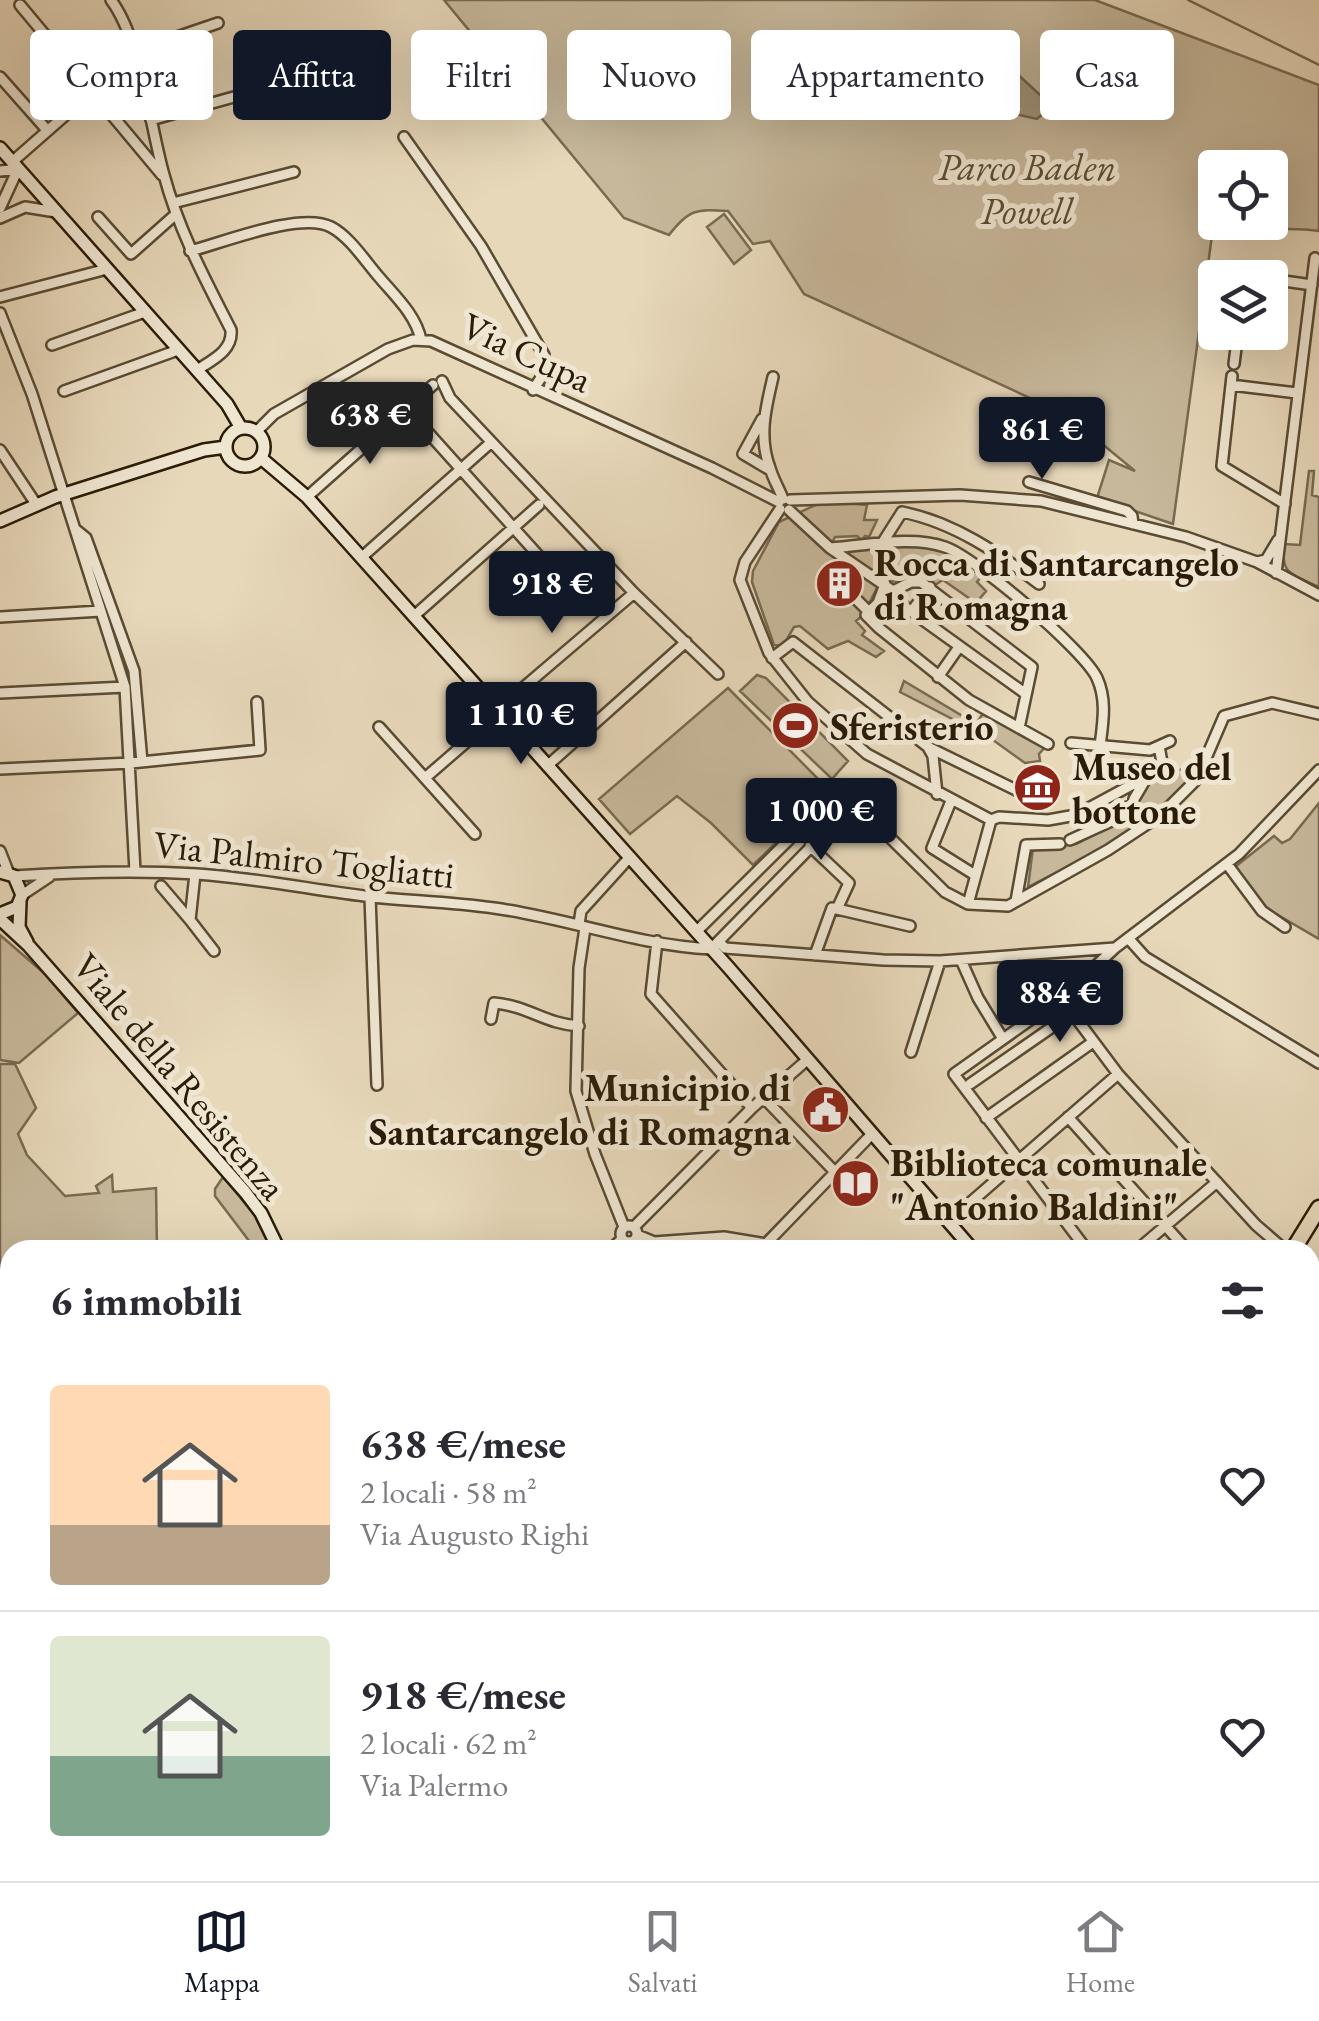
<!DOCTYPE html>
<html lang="it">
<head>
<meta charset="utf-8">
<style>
  :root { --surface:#fff; --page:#f7f7f7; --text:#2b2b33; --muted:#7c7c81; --line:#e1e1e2; --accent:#111827 }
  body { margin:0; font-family:"EB Garamond",serif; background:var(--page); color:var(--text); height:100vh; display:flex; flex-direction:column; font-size:38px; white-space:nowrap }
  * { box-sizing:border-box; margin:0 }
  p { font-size:32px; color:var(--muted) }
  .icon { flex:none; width:55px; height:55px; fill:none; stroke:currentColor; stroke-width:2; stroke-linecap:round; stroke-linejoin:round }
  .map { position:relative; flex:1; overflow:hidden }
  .drawer { position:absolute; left:0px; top:1240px; width:1320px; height:642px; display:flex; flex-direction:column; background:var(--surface); border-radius:30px 30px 0 0; box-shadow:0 10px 40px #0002 }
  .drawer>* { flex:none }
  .guide { position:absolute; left:30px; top:30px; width:1260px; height:90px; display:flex; gap:20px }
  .buttons { position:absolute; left:1198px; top:150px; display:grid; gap:20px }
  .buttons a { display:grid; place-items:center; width:90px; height:90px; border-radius:10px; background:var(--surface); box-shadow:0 10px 40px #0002; font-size:50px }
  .price { position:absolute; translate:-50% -85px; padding:0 22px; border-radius:10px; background:var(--accent); color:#fff; font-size:32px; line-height:65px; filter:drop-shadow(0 2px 5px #0008) }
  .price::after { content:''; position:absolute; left:50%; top:60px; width:30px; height:22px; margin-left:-15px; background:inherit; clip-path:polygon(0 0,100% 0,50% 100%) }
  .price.active { background:#222; color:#fff }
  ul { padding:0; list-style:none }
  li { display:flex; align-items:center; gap:30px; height:250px; padding:0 50px }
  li+li { border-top:2px solid var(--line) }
  li span { display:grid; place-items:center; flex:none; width:280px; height:200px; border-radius:10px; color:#555 }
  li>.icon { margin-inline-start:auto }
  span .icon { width:120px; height:120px; fill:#fffc; stroke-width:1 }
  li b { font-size:42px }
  h2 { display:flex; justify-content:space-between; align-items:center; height:120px; padding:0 50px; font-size:42px }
  .tag { padding:0 35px; border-radius:10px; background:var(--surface); box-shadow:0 10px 40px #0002; font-size:35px; line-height:90px }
  .tag.active { background:var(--accent); color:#fff }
  .tabs { display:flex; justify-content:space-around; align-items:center; height:140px; border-top:2px solid var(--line); background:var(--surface); font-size:28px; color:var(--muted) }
  .tabs a { display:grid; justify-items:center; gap:5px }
  .tabs .active { color:var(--accent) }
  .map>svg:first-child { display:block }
  .green { fill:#c7b89b; stroke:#796a50; stroke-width:2.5 }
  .water { fill:#a7987d; stroke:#75664d; stroke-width:2.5 }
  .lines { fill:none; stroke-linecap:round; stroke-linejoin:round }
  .stream { stroke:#75664d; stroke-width:2.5 }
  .street-casing { stroke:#5a4b33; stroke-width:14 }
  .secondary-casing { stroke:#2b1c06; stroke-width:16 }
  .primary-casing { stroke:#2b1c06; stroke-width:19 }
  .street { stroke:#efe6d2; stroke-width:9 }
  .secondary { stroke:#efe6d2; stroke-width:11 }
  .primary { stroke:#e7d8ba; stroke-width:14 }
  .labels { text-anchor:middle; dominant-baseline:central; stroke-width:10; stroke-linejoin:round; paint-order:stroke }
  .park-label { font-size:38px; font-style:italic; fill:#5a4b33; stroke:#efe6d2 }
  .street-label { font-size:38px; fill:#2b1c06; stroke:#efe6d2 }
  .poi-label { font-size:38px; font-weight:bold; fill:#2b1c06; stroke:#efe6d2; text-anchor:start }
</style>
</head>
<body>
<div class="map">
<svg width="1319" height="1881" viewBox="0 0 1319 1881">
  <rect width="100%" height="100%" fill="#e7d8ba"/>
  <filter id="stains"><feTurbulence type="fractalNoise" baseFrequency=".002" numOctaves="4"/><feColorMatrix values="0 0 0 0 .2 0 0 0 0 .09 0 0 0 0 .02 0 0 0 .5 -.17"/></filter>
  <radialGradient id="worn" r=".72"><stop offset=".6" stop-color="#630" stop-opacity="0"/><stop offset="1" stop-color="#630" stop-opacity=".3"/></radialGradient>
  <path class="green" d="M444,0H1095L1319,85V231C1293,226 1264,233 1239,223L1270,222V168H1215V213L1173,524L1097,498L1109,460L1135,471L1067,415L804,294L770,241L753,244L728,211C696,209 689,209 669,235L624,218Z
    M724,214L751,250L734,264L707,227Z
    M1309,471H1314L1312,495L1319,497V587C1293,574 1280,576 1284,544L1300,545Z
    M824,501L867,505L864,520H877L869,537L865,536L862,540L857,536L835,537L830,547L926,542L949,548L985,572L977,582L986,591L976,603L943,580L933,586L916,574L878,586L863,615L856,621L865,631L862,635L884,651L876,657L848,641L828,649L800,626L794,627L783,646L774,645L752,582L753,571L779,522Z
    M757,675L766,678L848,761L832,779L740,691Z
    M904,681L976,724L986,709L1048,744L1039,754L1040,761L1025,763L993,740L900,692Z
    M728,688L830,791L753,865L711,823L677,796L630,834L599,799Z
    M1182,769L1197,773L1153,815L1115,842L1028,887L1033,848L1076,844L1119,822L1151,781Z
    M1319,803V939L1266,908L1235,867L1274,836L1282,843L1290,839Z
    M0,935L45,974L78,1013L19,1063L0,1060Z
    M0,1064H15L36,1108L18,1134L27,1155L65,1196L99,1193L96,1186L112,1175L113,1192L156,1188L157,1250H10V1462L0,1463Z
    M223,1177L254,1214L272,1250H256L215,1196V1189Z
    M1316,1356L1319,1359V1482L1310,1472V1363Z
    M0,1582H10V1644L0,1656Z
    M1121,1873H1222L1226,1881H1122Z"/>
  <path class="water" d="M969,35L986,45L1052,106L1037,119L1006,112L964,47Z"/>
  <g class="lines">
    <path class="stream" d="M1188,0L1319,65"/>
    <defs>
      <path id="street" d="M111,0C141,40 150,126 164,175C179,231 205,279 231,330C233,351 212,360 197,370
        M20,5L162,175
        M133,52L218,23
        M0,77L47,130
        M151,120L259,90
        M404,137L481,246L544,355V373L533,390
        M12,162L134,55
        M0,171L18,169
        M173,203L294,172
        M0,208L18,169
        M98,217L131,254L176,214
        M0,218L25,207L56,212
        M190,251C222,243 301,211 331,227C350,237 365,261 379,277C395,296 416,315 421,340
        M1249,278H1258
        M1270,279L1312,285
        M0,297L107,269
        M0,313L32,394L125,687L135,871
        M52,345L145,312
        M1234,364L1238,332
        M1232,376L1222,466L1285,504
        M773,377C766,407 758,437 770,468C773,479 779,488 783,499
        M442,381L450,398L634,593L718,674
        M1231,385L1297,393
        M64,391L178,350
        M407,409L572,593
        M762,419L743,454L770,470
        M257,431L274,414L388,349L413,340L431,341L712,468L779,502
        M0,450L36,504
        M1029,482L1127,511L1132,516L1133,524
        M307,497L433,385
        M790,500L960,495L1041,501L1186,537L1257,562L1319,595
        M780,509L745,562L740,580L769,653L808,702L867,754L991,820
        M789,510L830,548L893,591L895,598L905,607L1026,694
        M75,529L86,538L134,671L142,762
        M881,545L902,512C953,522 999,553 1039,584
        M830,548C866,546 911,535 945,547C975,557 1084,650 1097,678C1107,700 1103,722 1100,746
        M362,557L487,446
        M1257,562L1266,560L1278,540
        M1276,573L1315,258
        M885,584L878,603L866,615L879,628L969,700L1048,744
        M893,591L911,582H921L1032,667L1019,728
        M850,593L869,612
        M911,612L930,587
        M414,616L539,505
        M0,617L101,611
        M772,658L793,642L928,747L933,756L937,794
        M938,677L959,647
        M0,693L125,687
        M497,710L634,593
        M379,727L475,834
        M1071,743L1150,750L1170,741
        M928,747L1022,793
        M547,766L686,642
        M0,769L131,763L260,750L257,702
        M425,778L500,713
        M1134,799L1144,782
        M951,801L932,848L975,875
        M991,820L999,817L1048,820L1076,815L1163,768L1159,746
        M1070,840L1116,819L1127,807
        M810,846L849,883L837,909L832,908L815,955
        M0,851L9,874
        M1227,864L1262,911L1285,927
        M195,874L190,920L214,951
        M14,876C76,872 136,870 197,874C256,878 314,890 372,897C412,901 453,902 494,908C567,918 636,945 711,949L851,806L863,811L945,892L968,904L1008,906L1108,850L1161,815L1197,779L1224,716L1272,703L1319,714
        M161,886L190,920
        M22,895L49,877
        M370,897L377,1085
        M1016,901L1026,845L1060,844
        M968,904L991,820
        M837,909L910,926
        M579,924L581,911L629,858
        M585,928L579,968L576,1091L595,1154L624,1227
        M696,932L831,798L845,812
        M1128,938L1145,957L1319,1063
        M657,941L651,994L752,1108
        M719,942L725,948L883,960L940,961L1115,948
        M961,960L978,998L1003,1039
        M1061,998L1118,1074L1256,1225L1285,1250
        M491,1019L494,1003C529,1006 545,1024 579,1026
        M911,1052L940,961
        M970,1084L1071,1014
        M764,1098L834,1171
        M1068,1117L1187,1250
        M986,1118L1093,1042
        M948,1222L1118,1074
        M621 1234a8 8 0 1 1 16 0a8 8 0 1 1-16 0Z
        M634,1227L752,1108L807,1060
        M637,1235L654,1242L724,1237L766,1244
        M610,1250L622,1239
        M760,1250L871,1135
        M1087,1250L954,1074L1061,998L1115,948L1239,854L1319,770
        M1137,1250L1217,1182
        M1310,1277L1319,1287
        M1310,1596L1319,1587
        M0,1675L10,1687
        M302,1872L310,1881
        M325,1872L333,1881
        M674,1872L677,1881
        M940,1872L942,1881
        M1007,1872L1009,1881
        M1111,1872L1113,1881
        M280,1881V1872
        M417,1881L430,1872"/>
      <path id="secondary" d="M0,148L227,404L241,428
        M226 447a19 19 0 1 1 38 0a19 19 0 1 1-38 0Z
        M261,458L307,497L351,546L729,968L973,1250
        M0,521L55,497L204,450L226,447
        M0,872L14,876L22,895L17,907L0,914
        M20,902L19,927L27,942
        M0,919L29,946L245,1192L261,1213L279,1250
        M0,1488H10
        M1310,1628L1319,1638
        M570,1872L576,1881"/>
      <path id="primary" d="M1293,1250L1319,1208
        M769,1881L773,1872"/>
    </defs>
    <use href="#street" class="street-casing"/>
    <use href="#secondary" class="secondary-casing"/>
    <use href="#primary" class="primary-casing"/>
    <use href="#street" class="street"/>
    <use href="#secondary" class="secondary"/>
    <use href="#primary" class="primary"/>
  </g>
  <defs>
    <symbol id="building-disc" viewBox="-11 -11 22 22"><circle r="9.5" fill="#8f2418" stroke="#efe6d2"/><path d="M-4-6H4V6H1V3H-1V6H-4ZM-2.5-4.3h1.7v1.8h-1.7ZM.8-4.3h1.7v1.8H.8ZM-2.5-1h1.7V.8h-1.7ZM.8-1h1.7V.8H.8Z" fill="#fff"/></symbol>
    <symbol id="stadium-disc" viewBox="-11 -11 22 22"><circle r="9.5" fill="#8f2418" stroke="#efe6d2"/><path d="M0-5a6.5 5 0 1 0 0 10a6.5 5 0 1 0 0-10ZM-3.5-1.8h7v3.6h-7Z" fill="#fff"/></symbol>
    <symbol id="museum-disc" viewBox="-11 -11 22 22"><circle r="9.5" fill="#8f2418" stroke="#efe6d2"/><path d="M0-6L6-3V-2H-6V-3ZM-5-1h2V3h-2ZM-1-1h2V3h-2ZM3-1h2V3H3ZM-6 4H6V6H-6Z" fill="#fff"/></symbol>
    <symbol id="civic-disc" viewBox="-11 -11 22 22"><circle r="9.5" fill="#8f2418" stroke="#efe6d2"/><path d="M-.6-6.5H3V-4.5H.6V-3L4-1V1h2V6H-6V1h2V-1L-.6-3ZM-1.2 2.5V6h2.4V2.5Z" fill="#fff"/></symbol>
    <symbol id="library-disc" viewBox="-11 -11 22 22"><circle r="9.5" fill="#8f2418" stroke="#efe6d2"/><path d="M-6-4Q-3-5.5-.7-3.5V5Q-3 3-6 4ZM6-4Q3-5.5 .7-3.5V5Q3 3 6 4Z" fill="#fff"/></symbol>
  </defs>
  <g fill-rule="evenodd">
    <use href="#building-disc" x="812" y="556" width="55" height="55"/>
    <use href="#stadium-disc" x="768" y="698" width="55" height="55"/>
    <use href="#museum-disc" x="1010" y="760" width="55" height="55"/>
    <use href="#civic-disc" x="798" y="1082" width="55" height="55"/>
    <use href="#library-disc" x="828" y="1156" width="55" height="55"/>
  </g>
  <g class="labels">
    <g class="park-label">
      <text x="1027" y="166">Parco Baden<tspan x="1027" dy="44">Powell</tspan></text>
    </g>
    <g class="street-label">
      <text transform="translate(527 352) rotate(25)">Via Cupa</text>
      <text transform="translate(304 859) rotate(6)">Via Palmiro Togliatti</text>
      <text transform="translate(180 1076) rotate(50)">Viale della Resistenza</text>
    </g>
    <g class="poi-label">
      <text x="874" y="562">Rocca di Santarcangelo<tspan x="874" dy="44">di Romagna</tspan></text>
      <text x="830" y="726">Sferisterio</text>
      <text x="1072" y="766">Museo del<tspan x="1072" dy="44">bottone</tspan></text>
      <text x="791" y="1087" text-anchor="end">Municipio di<tspan x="791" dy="44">Santarcangelo di Romagna</tspan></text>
      <text x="890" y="1162">Biblioteca comunale<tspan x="890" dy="44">"Antonio Baldini"</tspan></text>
    </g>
  </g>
  <rect width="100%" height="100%" filter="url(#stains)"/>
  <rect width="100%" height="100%" fill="url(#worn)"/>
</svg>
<div class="buttons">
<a><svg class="icon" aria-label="locate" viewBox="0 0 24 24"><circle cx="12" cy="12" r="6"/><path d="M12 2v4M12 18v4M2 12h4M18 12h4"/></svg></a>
<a><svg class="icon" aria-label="layers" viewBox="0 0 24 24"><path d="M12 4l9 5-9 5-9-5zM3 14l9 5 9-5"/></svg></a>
</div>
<b class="price active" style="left:370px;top:467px">638 €</b>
<b class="price" style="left:1042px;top:482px">861 €</b>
<b class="price" style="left:552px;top:636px">918 €</b>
<b class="price" style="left:521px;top:767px">1 110 €</b>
<b class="price" style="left:821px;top:863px">1 000 €</b>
<b class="price" style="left:1060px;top:1045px">884 €</b>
<div class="guide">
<a class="tag">Compra</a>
<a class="tag active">Affitta</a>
<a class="tag">Filtri</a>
<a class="tag">Nuovo</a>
<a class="tag">Appartamento</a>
<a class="tag">Casa</a>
</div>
<section class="drawer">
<h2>6 immobili<svg class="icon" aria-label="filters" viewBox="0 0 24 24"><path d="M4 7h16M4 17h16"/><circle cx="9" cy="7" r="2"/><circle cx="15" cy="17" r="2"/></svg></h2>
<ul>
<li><span style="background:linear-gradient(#ffd9b3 70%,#b9a48a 0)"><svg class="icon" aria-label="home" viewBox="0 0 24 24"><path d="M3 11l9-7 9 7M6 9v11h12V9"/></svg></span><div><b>638 €/mese</b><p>2 locali · 58 m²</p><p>Via Augusto Righi</p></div><svg class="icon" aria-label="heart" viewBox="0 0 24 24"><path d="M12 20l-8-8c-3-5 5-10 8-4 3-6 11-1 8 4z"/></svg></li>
<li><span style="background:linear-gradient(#dfe7d0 60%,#7fa58c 0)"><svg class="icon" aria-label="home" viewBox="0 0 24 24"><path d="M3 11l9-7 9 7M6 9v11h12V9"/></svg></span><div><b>918 €/mese</b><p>2 locali · 62 m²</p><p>Via Palermo</p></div><svg class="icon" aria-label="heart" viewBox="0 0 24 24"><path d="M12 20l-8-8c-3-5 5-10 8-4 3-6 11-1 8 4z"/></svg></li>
</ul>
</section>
</div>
<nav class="tabs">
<a class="active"><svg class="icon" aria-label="map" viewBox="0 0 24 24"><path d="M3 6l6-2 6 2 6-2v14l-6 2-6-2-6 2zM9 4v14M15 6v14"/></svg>Mappa</a>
<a><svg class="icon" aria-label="saved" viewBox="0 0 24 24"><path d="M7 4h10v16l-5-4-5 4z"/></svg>Salvati</a>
<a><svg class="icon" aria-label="home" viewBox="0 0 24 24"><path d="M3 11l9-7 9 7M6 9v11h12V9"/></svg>Home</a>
</nav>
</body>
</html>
